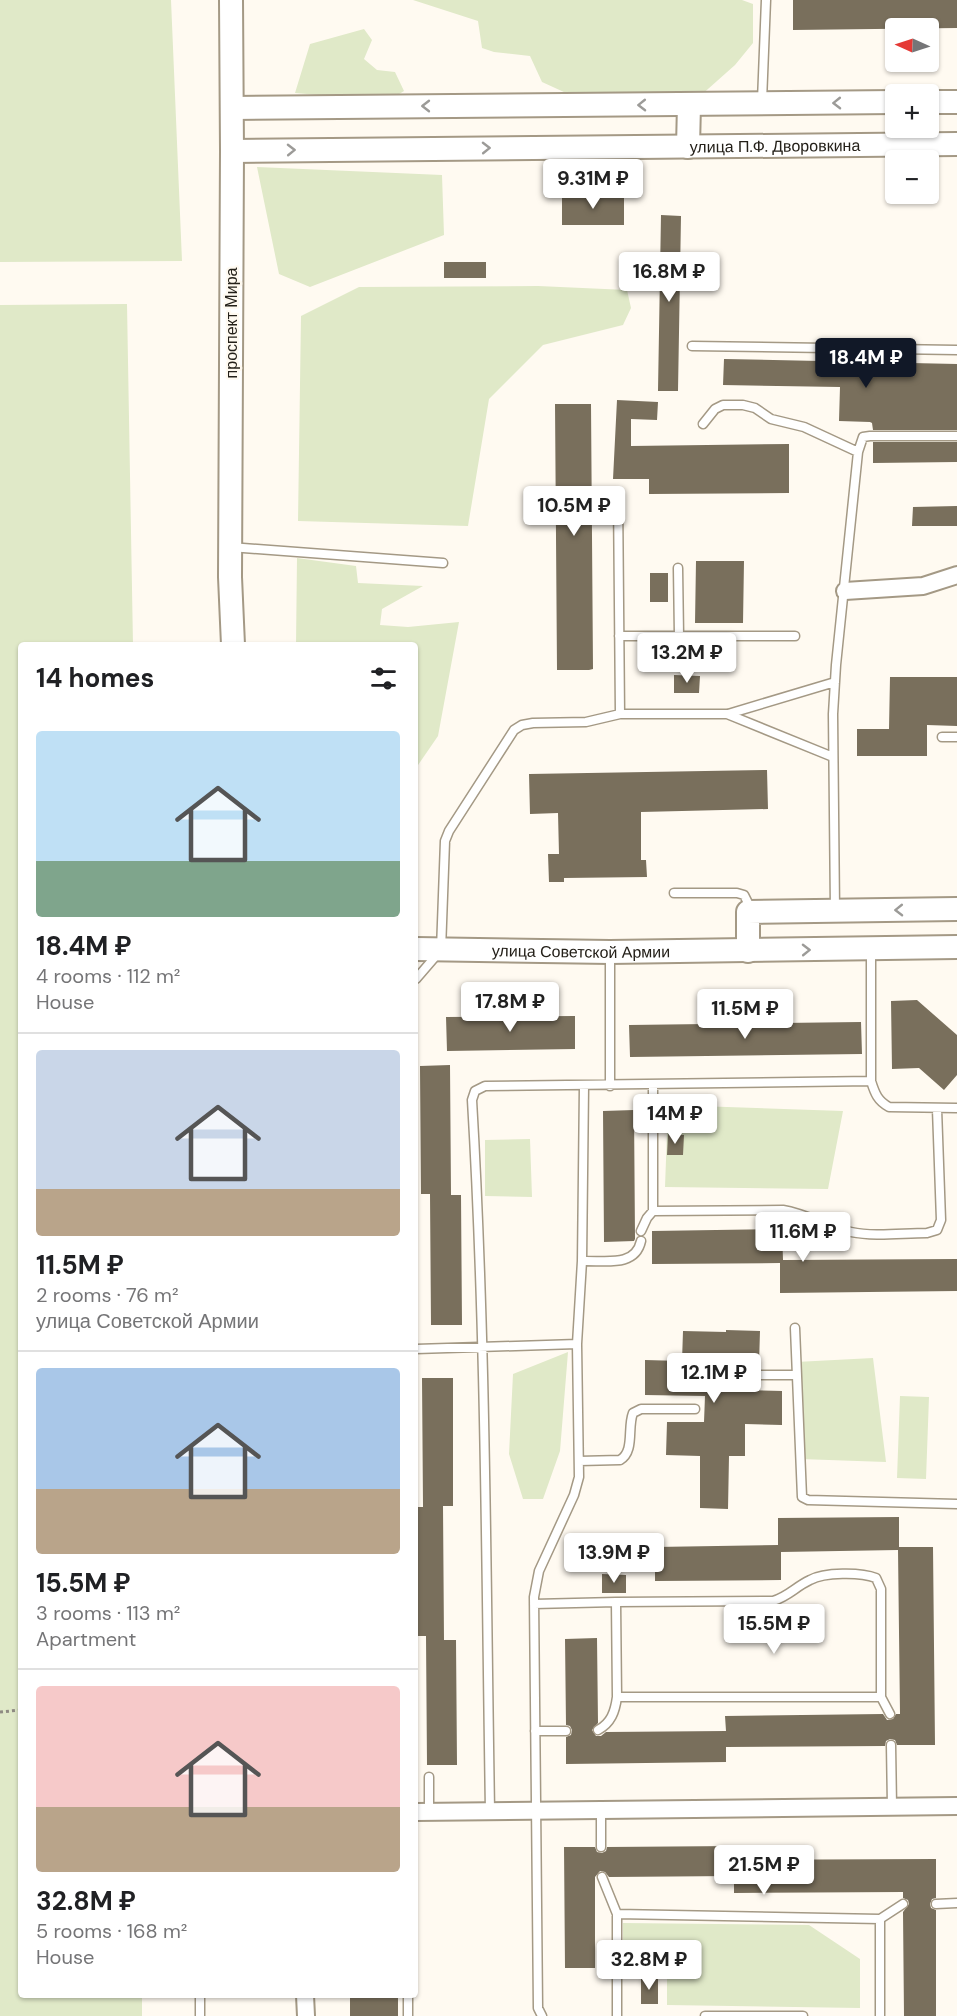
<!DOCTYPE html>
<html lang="en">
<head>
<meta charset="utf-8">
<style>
  :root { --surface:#fff; --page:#f2f2f2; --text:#202124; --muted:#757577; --line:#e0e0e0; --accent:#111827 }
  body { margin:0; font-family:"DM Sans",sans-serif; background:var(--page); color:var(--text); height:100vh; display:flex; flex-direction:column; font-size:22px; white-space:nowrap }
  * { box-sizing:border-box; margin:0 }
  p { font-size:20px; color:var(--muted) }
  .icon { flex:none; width:33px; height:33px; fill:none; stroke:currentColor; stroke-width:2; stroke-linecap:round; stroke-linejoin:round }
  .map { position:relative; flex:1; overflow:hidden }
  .sheet { position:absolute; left:18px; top:642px; width:400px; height:1356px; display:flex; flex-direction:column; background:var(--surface); border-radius:6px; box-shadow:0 2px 4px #0004 }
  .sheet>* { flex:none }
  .needle { width:39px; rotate:273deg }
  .controls { position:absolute; left:885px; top:18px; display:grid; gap:12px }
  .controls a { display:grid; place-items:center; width:54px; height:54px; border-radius:6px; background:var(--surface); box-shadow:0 2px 4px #0004; font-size:30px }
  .price { position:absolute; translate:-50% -51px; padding:0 14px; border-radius:6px; background:#fff; color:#222; font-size:20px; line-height:39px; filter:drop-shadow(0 2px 3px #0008) }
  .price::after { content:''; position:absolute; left:50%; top:36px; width:18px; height:14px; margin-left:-9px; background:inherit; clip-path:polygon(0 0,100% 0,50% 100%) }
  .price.active { background:var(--accent); color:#fff }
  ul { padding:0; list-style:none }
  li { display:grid; align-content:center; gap:12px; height:318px; padding:0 18px }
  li+li { border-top:2px solid var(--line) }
  li span { display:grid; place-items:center; height:186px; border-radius:6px; color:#555 }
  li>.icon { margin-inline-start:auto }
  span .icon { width:108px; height:108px; fill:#fffc; stroke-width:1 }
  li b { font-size:26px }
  h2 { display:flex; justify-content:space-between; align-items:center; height:72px; padding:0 18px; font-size:26px }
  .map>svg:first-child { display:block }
  .green { fill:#e0e9c8 }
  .building { fill:#796f5c }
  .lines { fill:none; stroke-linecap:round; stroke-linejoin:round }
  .lane-casing { stroke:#a49985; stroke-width:11 }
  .street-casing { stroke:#a49985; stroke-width:20 }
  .secondary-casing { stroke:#a49985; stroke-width:26 }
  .path { stroke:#8e8a82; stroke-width:3; stroke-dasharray:3 3; stroke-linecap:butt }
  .lane { stroke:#fff; stroke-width:8 }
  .street { stroke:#fff; stroke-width:16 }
  .secondary { stroke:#fff; stroke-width:22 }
  .oneway { stroke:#9c9b98 }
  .labels { text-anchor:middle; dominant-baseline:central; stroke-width:4.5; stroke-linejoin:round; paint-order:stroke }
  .street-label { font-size:16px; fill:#242019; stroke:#fffaf1 }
</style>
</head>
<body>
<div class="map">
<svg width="957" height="2016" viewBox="0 0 957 2016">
  <rect width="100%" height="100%" fill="#fffaf1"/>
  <path class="green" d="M0,0H171L182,261L0,262Z
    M413,0H742L753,4V43L735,65L699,97L577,98L542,82L530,56L494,52L482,48L478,21Z
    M364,29L372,40L364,59L377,70L395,72L404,91L396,96L343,97L295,93L310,44Z
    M257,167L442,175L444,235L310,287L279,274Z
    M538,286L627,290L631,308L623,325L543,345L489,399L468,526L298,521L301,316L359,287Z
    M127,304L133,645H21V1995H142V2016H0V305Z
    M297,558L356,566L358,583L423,586L382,609L380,625L408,627L459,622L438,736L416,768V645H296Z
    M668,1105L843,1111L828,1189L665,1187Z
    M530,1139L532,1197L485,1196V1140Z
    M568,1352L560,1451L543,1499H523L509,1454L513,1374Z
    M873,1358L886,1462L800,1459L796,1362Z
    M900,1396L929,1397L926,1479L897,1478Z
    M623,1923L809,1925L860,1959V2008L667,2005V1970L623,1967Z"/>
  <path class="building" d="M793,0H957V28L793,30Z
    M562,196H624V225H562Z
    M661,215L681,216L678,391H658Z
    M444,262H486V278H444Z
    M724,359L957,364V430H873L872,423L870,422L839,421L840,387L723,385Z
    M617,400L658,402L657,420L631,419V446L789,444V493L649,494V479H613Z
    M555,404H591L593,669L589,670H557Z
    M873,442H957V462L873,463Z
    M957,506V526H912L913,507Z
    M696,561H744L743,623H695Z
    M650,573H668V602H650Z
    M674,675L700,676L699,693H674Z
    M890,677H957V726L927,725V756H857V729H889Z
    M767,770L768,809L641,812V860H646L647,877L564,878V882H549L548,854H559L558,813L530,814L529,774Z
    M917,1000L957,1035V1075L944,1090L919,1068L892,1069L891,1001Z
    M575,1016V1049L447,1051L446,1017Z
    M861,1022L862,1054L630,1057L629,1025Z
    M450,1065L451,1195H461L462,1325H431L430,1194H421L420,1066Z
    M634,1110L635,1239L634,1241L604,1242L603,1111Z
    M668,1134L684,1135L683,1155H667Z
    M782,1229L783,1260L957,1259V1291L780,1293V1263L652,1264V1231Z
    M726,1330L760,1331L759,1364H743V1369H731L728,1376L731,1381H742V1390L782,1391V1425L745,1424V1456H729L728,1509L700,1508V1456L666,1455L667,1422H704L705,1396L645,1395V1360L682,1361L683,1331L726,1332Z
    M422,1378H453V1506H443L444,1640H456L457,1765H427L426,1636H416V1507H423Z
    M899,1517V1547H933L935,1745H897L895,1740L890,1739L886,1741L885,1746L726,1747V1762L566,1764V1737L571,1735L572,1730L570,1726L566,1725L565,1639L597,1638L598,1723L592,1730L596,1736H601L606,1732L726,1731L725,1716L883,1714L887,1720L893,1719L896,1714H900L898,1550L781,1552V1580L655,1581V1547L778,1545V1518Z
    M602,1574L626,1575V1593H602Z
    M735,1846V1860L936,1859V1898L932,1899L930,1904L931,1908L936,1910V2016H904L903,1912L909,1904L908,1900L903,1898V1892L734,1893V1876L609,1877L605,1872L600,1871L595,1877V1968H565L564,1847H595L597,1852L602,1853L606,1851L607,1847Z
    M641,1979H658V2004H641Z
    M350,1995H398V2016H350Z"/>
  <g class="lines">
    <defs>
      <path id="lane" d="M762,101L766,0
        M692,346L957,350
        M703,424L715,409L723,405H743L755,408L771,419L804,427L858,452L836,665L833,714L835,910
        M858,452L863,437L870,436H957
        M618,494L620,714
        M230,547L443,563
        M678,568L679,636
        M619,636H795
        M728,714L835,682
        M942,737H957
        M674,893H737L744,895L748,903V912
        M871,950V1081
        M416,979L441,950L445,841L449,831L514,730L522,725L533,723L586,722L620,714H727L833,757
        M653,1085V1211L783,1210C807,1214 828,1227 851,1232C875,1237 902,1233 927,1233L937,1230L941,1220L937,1109
        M610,1086V954
        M641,1231L647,1218L653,1211
        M582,1261C604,1260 635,1268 641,1241
        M795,1328L802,1497L808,1500L957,1504
        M416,1349L577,1344
        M734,1375H797
        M579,1461L620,1460C635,1451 627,1428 633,1413L641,1409H695
        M534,1604L616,1602L617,1697H881V1589L876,1578C861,1572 824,1572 810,1580C795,1587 789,1596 773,1601L616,1602
        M881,1697L890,1714
        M598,1730C611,1723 615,1712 617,1697
        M535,1731H566
        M891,1745L892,1806
        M429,1777V1812
        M490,1810C486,1574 486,1337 472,1100L475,1091L485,1086L871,1081C875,1094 878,1101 889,1107L957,1108
        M601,1847V1809
        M602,1877L617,1914
        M936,1904L957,1903
        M880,1919L903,1904
        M200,1995V2016
        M408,1995V2016
        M542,2016L538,2008L534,1597L539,1571L574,1495L579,1477L577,1344L582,1261L584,1086
        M617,2016V1914L880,1919V2016
        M705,2016H803"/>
      <path id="street" d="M845,591L923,586L957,575
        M416,1812L957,1806
        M305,1995L306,2016"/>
      <g id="secondary">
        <path d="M231,0L232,151L230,577L233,645"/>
        <path d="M928,102H957"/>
        <path d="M232,108L896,102"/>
        <path d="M688,147L689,104"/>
        <path id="s1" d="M232,151L957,144"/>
        <path id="s2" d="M416,949L610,952L957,947"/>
        <path d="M748,951V912L957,909"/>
      </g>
    </defs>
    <use href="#lane" class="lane-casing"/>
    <use href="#street" class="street-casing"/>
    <use href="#secondary" class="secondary-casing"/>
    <path class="path" d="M0,1712L21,1710"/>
    <use href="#lane" class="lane"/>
    <use href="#street" class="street"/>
    <use href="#secondary" class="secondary"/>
  </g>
  <defs><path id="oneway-chevron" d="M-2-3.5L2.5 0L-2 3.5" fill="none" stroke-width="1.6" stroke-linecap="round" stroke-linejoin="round" transform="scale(1.5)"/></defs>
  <g class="oneway">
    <use href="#oneway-chevron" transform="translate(837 103) rotate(179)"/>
    <use href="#oneway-chevron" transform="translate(642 105) rotate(179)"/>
    <use href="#oneway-chevron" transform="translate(426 106) rotate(180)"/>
    <use href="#oneway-chevron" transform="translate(486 148) rotate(-1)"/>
    <use href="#oneway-chevron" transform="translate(291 150) rotate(-1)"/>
    <use href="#oneway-chevron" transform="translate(899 910) rotate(179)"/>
    <use href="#oneway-chevron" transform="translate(806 950) rotate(-1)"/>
  </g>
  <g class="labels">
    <g class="street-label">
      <text stroke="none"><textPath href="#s1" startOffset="543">улица П.Ф. Дворовкина</textPath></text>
      <text transform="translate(231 323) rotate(-90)">проспект Мира</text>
      <text stroke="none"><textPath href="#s2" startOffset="165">улица Советской Армии</textPath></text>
    </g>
  </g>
</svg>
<div class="controls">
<a><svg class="needle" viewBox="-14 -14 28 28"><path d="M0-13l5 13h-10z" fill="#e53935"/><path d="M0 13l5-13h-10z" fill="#757577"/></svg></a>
<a>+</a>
<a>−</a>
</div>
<b class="price" style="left:593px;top:210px">9.31M ₽</b>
<b class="price" style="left:669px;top:303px">16.8M ₽</b>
<b class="price active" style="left:866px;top:389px">18.4M ₽</b>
<b class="price" style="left:574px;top:537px">10.5M ₽</b>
<b class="price" style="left:687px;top:684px">13.2M ₽</b>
<b class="price" style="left:510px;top:1033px">17.8M ₽</b>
<b class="price" style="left:745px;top:1040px">11.5M ₽</b>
<b class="price" style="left:675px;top:1145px">14M ₽</b>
<b class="price" style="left:803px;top:1263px">11.6M ₽</b>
<b class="price" style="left:714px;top:1404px">12.1M ₽</b>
<b class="price" style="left:614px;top:1584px">13.9M ₽</b>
<b class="price" style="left:774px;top:1655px">15.5M ₽</b>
<b class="price" style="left:764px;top:1896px">21.5M ₽</b>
<b class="price" style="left:649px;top:1991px">32.8M ₽</b>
<section class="sheet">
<h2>14 homes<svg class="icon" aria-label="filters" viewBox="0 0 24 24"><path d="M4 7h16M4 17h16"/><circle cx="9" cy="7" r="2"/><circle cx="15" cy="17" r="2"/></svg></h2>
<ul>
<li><span style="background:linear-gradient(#bfe0f5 70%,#7fa58c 0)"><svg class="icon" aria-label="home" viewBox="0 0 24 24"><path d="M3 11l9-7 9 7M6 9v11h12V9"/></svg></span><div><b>18.4M ₽</b><p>4 rooms · 112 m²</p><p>House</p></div></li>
<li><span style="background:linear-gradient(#c9d6e8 75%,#b9a48a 0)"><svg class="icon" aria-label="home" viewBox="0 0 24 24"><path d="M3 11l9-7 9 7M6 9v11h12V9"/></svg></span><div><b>11.5M ₽</b><p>2 rooms · 76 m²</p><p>улица Советской Армии</p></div></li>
<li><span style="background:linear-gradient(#a9c7e8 65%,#b9a48a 0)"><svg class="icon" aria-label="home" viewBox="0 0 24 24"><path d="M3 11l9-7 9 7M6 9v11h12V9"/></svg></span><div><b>15.5M ₽</b><p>3 rooms · 113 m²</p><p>Apartment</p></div></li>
<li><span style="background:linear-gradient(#f6c9c9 65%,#b9a48a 0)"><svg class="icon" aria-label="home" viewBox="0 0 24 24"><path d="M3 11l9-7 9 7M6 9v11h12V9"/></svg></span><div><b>32.8M ₽</b><p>5 rooms · 168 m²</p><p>House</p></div></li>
</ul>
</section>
</div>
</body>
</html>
